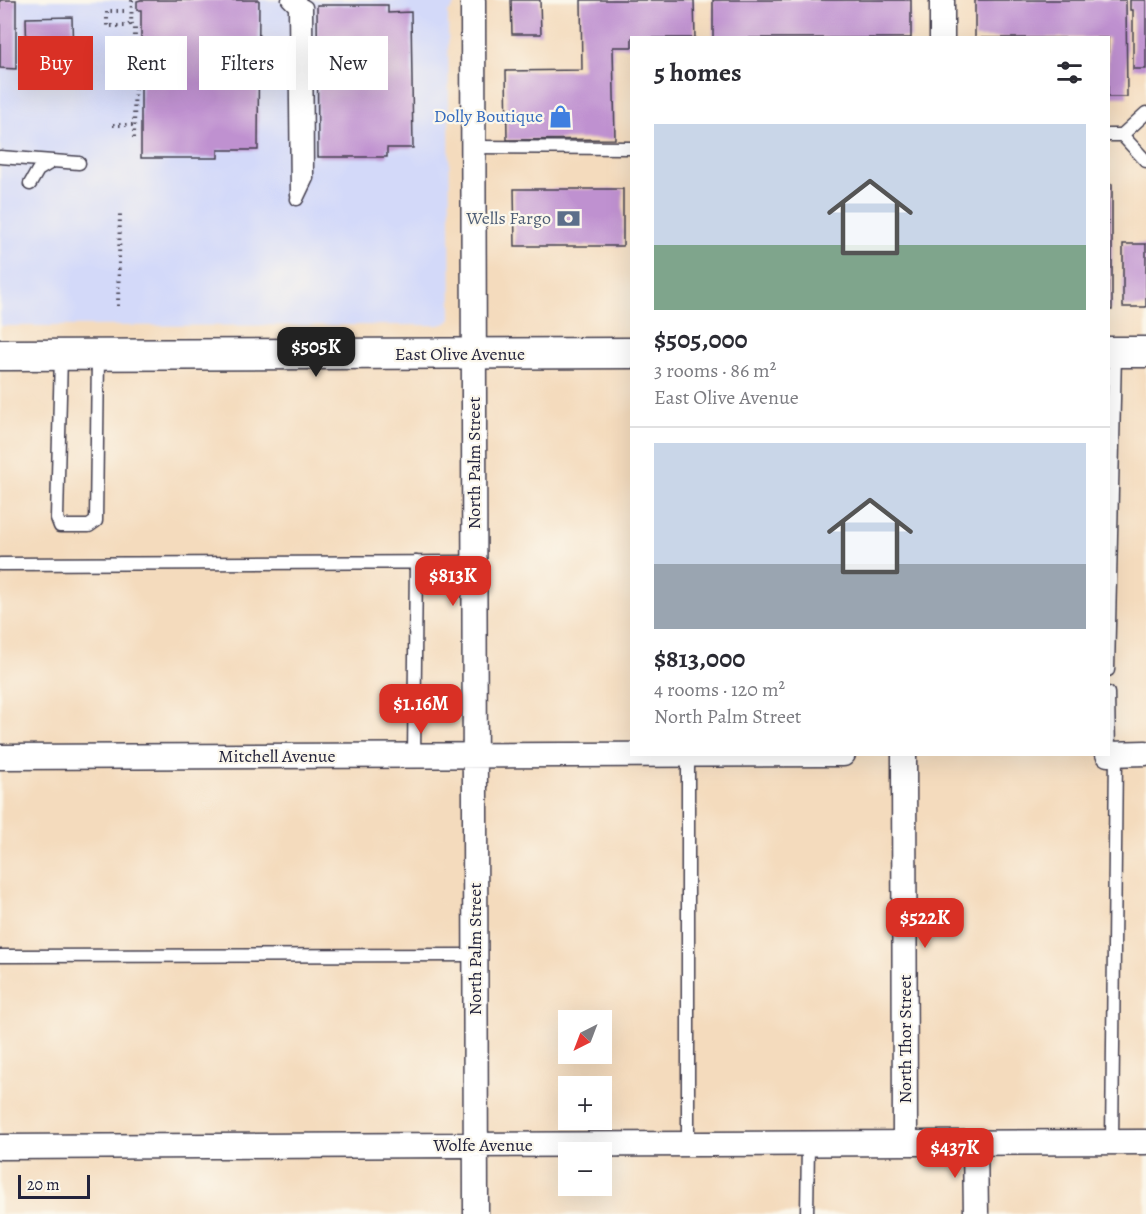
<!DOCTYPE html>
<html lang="en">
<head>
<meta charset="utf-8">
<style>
  :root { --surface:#fff; --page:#f7f7f7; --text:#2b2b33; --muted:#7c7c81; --line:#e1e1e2; --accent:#d93025 }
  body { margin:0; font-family:Alegreya,serif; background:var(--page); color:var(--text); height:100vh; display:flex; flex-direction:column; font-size:22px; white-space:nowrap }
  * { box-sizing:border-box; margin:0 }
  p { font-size:20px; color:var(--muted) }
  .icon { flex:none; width:33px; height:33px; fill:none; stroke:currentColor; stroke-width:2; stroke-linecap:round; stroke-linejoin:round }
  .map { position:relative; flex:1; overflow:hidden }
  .details { position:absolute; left:630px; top:36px; width:480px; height:720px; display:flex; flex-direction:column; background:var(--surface); border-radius:0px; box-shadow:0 6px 24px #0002 }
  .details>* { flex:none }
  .hud { position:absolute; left:18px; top:36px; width:522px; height:54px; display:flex; gap:12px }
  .needle { width:39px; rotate:222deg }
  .tools { position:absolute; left:558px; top:1010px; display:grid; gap:12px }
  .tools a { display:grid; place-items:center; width:54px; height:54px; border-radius:0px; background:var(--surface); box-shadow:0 6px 24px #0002; font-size:30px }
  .scale { position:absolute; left:18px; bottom:15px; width:72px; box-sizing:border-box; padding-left:6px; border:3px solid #22223b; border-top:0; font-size:16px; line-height:21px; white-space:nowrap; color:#22223b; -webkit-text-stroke:4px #fbf7ec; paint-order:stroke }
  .price { position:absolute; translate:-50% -51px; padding:0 14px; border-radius:12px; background:var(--accent); color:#fff; font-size:20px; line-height:39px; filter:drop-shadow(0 2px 3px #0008) }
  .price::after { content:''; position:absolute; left:50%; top:36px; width:18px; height:14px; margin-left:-9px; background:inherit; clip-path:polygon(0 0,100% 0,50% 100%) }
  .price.current { background:#222; color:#fff }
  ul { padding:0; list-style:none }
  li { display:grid; align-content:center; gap:12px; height:318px; padding:0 24px }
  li+li { border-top:2px solid var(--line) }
  li span { display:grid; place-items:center; height:186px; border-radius:0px; color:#555 }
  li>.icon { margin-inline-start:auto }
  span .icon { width:108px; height:108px; fill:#fffc; stroke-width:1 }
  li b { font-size:26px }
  h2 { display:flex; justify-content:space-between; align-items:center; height:72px; padding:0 24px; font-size:26px }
  .tag { padding:0 21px; border-radius:0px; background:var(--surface); box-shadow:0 6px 24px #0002; font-size:21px; line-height:54px }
  .tag.current { background:var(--accent); color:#fff }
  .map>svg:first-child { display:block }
  .built { fill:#d3d9f9 }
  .building { fill:#bf91d0 }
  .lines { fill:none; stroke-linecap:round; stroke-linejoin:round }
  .service-casing { stroke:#423e4e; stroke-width:15 }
  .minor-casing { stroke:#423e4e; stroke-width:27 }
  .tertiary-casing { stroke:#423e4e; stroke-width:33 }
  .path { stroke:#423e4e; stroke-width:4; stroke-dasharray:1.5 4.5; stroke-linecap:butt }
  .service { stroke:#fff; stroke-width:12 }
  .minor { stroke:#fff; stroke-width:24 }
  .tertiary { stroke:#fff; stroke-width:30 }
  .labels { text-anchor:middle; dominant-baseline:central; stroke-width:4.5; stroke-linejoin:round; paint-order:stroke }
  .shop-label { font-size:18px; fill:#366cbe; stroke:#fbf7ec; text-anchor:end }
  .service-label { font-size:18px; fill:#4e5e75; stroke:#fbf7ec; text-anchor:end }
  .street-label { font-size:18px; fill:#22223b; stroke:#fbf7ec }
</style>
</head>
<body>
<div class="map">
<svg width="1146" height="1214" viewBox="0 0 1146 1214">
  <rect width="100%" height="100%" fill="#fbf7ec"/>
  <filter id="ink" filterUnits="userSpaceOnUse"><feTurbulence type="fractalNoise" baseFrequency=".0167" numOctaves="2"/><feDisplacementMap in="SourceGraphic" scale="12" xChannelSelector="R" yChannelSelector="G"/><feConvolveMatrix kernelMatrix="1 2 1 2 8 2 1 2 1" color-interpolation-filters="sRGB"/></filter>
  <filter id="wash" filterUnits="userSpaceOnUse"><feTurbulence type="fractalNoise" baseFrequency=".008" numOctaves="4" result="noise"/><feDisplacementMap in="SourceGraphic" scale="24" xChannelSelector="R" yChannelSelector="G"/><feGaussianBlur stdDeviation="1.35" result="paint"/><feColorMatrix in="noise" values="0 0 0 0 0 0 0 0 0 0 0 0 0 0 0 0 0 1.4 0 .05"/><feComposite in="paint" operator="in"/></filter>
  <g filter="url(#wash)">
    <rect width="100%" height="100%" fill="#f4dbbd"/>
    <path class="built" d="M0,0H459L448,13L451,319L447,323L439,325L0,326Z"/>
    <g id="blocks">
      <path class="building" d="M0,0H16V69L0,68Z
        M141,0H259L258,150H218V158H141V10H137V1Z
        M511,0H540L541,34H512Z
        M581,0H694L695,38H632V47H613L615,139L507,140L506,71L582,70Z
        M713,0H911V38H713Z
        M975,0H1126L1127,97H1108V38H975Z
        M1130,0H1146V69H1133V10H1130Z
        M317,5H388V13L411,12L413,148H387V157H318Z
        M72,17L73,60H27L26,18Z
        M1108,184H1112V310H1108Z
        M514,189H623V246H515Z
        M1123,244H1146V307H1123Z"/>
    </g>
  </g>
  <g filter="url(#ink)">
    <use href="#blocks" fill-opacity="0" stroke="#423e4e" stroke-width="1.5"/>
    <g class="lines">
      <defs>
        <path id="service" d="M288,0L295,7L297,195
          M294,0L306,7L307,178L297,199
          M1108,135H1122L1146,161
          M1122,135L1146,113
          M473,147L632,148
          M0,157L79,163
          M30,184L38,170L53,161
          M61,355L57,518L60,526H89L96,521L98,356
          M0,564L474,562
          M1108,670L1115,353
          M1108,693L1109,754
          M414,756L416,562
          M0,956L475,955
          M1112,1142L1116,753
          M688,1144V754
          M807,1214L808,1144"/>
        <path id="minor" d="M473,0L476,1214
          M942,38V0
          M904,754L905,1143
          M1108,754L1146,753
          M0,757L843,754
          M975,1143L976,1214
          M0,1147L1146,1142"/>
        <path id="tertiary" d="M1108,352H1146
          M0,355L632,353"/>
      </defs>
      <use href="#service" class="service-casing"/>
      <use href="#minor" class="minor-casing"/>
      <use href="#tertiary" class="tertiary-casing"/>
      <path class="path" d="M132,0L131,23L135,28L134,141
        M124,11H107V26H127L131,23
        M113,125H134
        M118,306L120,213"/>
      <use href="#service" class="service"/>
      <use href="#minor" class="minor"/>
      <use href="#tertiary" class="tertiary"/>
    </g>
  </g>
  <defs>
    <symbol id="shop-bare" viewBox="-9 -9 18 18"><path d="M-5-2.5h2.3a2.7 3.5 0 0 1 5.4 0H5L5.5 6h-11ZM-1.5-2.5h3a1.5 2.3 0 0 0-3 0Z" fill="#3f7fe0" stroke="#fbf7ec" stroke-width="2.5" paint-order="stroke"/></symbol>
    <symbol id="bank-bare" viewBox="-9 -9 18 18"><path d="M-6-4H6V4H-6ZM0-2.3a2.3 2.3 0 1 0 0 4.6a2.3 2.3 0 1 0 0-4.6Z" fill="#5c6f8a" stroke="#fbf7ec" stroke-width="2.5" paint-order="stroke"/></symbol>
  </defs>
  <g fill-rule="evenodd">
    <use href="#shop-bare" x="544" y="100" width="33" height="33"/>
    <use href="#bank-bare" x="552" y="202" width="33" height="33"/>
  </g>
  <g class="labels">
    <g class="shop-label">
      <text x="543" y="116">Dolly Boutique</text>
    </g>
    <g class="service-label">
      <text x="551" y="218">Wells Fargo</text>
    </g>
    <g class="street-label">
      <text x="460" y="354">East Olive Avenue</text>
      <text transform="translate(474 463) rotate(-90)">North Palm Street</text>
      <text x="277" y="756">Mitchell Avenue</text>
      <text transform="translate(475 949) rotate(-90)">North Palm Street</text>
      <text transform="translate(905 1039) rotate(-90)">North Thor Street</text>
      <text x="483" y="1145">Wolfe Avenue</text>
    </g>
  </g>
</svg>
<div class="tools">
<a><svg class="needle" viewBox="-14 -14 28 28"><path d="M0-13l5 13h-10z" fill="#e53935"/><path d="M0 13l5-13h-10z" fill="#7c7c81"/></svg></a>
<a>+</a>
<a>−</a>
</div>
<div class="scale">20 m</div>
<b class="price current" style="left:316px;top:378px">$505K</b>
<b class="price" style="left:453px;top:607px">$813K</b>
<b class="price" style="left:421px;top:735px">$1.16M</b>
<b class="price" style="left:925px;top:949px">$522K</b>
<b class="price" style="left:955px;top:1179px">$437K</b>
<div class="hud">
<a class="tag current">Buy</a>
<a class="tag">Rent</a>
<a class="tag">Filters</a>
<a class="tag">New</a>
</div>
<section class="details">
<h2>5 homes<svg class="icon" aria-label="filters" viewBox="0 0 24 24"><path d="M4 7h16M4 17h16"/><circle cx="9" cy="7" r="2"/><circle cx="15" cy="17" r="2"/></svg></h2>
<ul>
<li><span style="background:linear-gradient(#c9d6e8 65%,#7fa58c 0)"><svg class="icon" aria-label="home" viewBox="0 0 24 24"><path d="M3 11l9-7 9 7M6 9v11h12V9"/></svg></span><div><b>$505,000</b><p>3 rooms · 86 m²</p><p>East Olive Avenue</p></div></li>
<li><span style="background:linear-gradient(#c9d6e8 65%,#9aa5b1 0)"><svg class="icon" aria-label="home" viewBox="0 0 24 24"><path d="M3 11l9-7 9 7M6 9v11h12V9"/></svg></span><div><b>$813,000</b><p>4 rooms · 120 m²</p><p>North Palm Street</p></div></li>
</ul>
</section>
</div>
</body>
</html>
